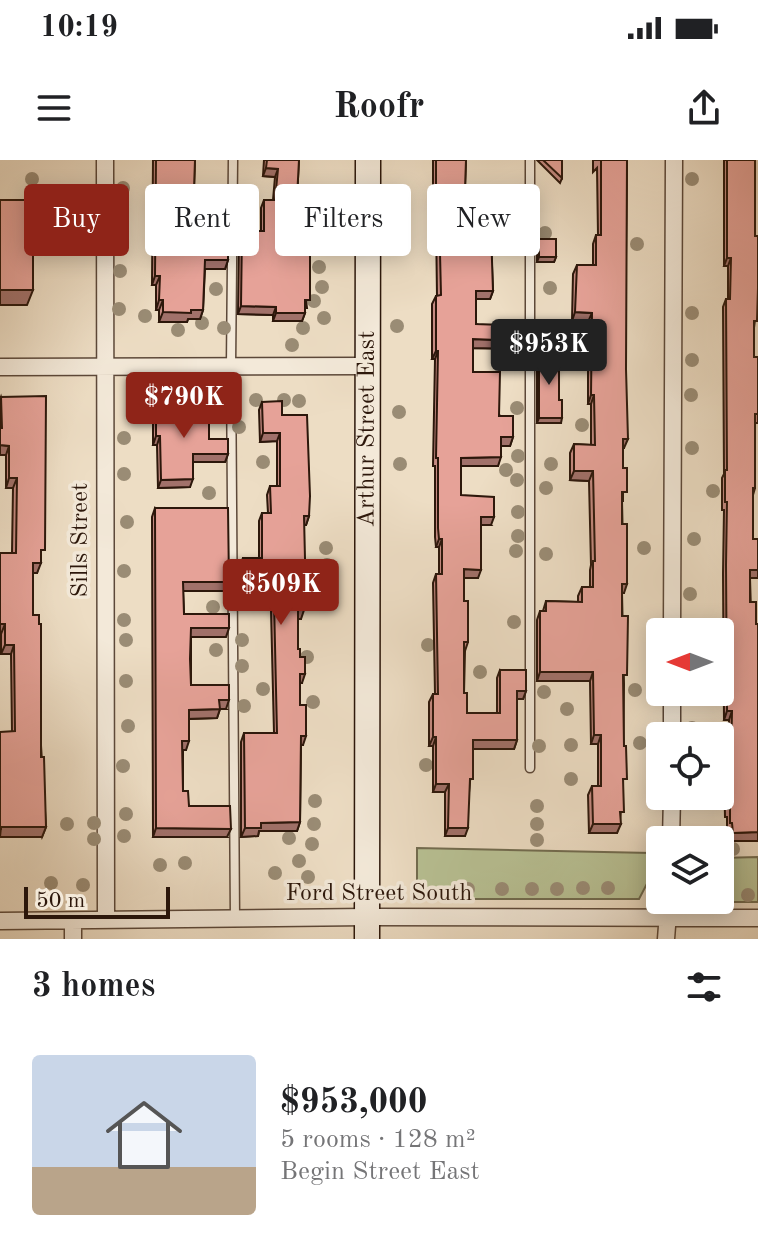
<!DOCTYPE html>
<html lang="en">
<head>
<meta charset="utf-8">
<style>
  :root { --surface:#fff; --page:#f6f6f6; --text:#202124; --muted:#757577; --line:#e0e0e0; --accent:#8f2418 }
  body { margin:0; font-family:"Old Standard TT",serif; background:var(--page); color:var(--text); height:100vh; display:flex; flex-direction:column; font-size:30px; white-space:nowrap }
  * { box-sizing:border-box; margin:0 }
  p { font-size:26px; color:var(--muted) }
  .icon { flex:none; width:44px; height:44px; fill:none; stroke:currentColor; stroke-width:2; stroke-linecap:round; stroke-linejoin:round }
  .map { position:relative; height:779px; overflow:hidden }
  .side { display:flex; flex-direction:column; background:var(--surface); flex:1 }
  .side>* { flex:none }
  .guide { position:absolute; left:24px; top:24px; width:710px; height:72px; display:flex; gap:16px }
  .needle { width:52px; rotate:270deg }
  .controls { position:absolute; left:646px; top:458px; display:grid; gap:16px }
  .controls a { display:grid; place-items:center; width:88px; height:88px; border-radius:8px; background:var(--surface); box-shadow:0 4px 20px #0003; font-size:40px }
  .scale { position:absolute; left:24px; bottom:20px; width:146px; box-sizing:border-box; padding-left:8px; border:4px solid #2c170b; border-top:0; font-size:22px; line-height:28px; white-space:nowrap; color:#2c170b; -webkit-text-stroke:6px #f3e9d9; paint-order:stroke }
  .price { position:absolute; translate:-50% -68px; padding:0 18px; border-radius:8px; background:var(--accent); color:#fff; font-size:26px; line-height:52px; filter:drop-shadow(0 2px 4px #0008) }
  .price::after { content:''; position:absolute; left:50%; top:48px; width:24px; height:18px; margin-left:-12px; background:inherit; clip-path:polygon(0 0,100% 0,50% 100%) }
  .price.selected { background:#222; color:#fff }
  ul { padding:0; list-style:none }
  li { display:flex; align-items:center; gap:24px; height:200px; padding:0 32px }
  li+li { border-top:2px solid var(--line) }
  li span { display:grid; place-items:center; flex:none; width:224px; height:160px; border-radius:8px; color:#555 }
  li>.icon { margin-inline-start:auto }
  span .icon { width:96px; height:96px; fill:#fffc; stroke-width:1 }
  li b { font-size:34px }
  h2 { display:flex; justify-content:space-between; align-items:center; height:96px; padding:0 32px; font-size:34px }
  .chip { padding:0 28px; border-radius:8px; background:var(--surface); box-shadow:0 4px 20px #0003; font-size:28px; line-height:72px }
  .chip.selected { background:var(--accent); color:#fff }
  .status { display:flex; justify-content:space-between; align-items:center; height:56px; padding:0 40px; background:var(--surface); direction:ltr }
  .status svg { height:22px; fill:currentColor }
  header { display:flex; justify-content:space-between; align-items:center; height:104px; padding:0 32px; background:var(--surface); font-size:36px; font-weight:600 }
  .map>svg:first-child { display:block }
  .green { fill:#b8c194; stroke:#726c50; stroke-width:2 }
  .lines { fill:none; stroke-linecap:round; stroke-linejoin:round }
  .lane-casing { stroke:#5c4839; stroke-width:11 }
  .street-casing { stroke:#5c4839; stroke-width:19 }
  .secondary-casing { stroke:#2c170b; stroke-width:27 }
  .lane { stroke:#f3e9d9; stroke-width:8 }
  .street { stroke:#f3e9d9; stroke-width:16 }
  .secondary { stroke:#f3e9d9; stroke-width:24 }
  .tree { fill:#9a8c75 }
  .wall { fill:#c68b83; stroke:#2c170b; stroke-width:2 }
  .shaded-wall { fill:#a1716a; stroke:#2c170b; stroke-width:2 }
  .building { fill:#e6a298; stroke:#2c170b; stroke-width:2 }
  .labels { text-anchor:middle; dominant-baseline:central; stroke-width:7; stroke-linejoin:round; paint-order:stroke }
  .street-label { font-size:24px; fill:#2c170b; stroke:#f3e9d9 }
</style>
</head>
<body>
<div class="status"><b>10:19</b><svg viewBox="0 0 49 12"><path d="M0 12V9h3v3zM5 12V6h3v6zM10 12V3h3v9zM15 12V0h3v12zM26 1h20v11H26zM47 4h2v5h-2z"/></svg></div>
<header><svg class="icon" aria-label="menu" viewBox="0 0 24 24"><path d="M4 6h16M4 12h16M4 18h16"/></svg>Roofr<svg class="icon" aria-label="share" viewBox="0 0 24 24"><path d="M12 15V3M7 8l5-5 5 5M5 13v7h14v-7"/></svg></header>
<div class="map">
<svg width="758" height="779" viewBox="0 0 758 779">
  <rect width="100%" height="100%" fill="#edddc4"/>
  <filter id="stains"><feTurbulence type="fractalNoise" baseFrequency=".0025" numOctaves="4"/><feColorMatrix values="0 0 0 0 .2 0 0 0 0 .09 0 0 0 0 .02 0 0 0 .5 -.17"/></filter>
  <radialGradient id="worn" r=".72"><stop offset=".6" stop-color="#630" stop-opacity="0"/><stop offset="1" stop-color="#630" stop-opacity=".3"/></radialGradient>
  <path class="green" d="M417,688L651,693V716L639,739H417Z
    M758,697V742H704V740H720V698Z"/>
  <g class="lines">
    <defs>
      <path id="lane" d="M233,0L231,206L235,759
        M530,0V608"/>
      <path id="street" d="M105,0L106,760
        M0,207L369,206
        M672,472L674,0
        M672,576V532
        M671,680L672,636
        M0,761L367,757L758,758
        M73,761V779
        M666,779L669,740"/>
      <g id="secondary">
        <path id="s1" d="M367,779L368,0"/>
      </g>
    </defs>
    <use href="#lane" class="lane-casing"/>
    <use href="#street" class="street-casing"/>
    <use href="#secondary" class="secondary-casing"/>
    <use href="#lane" class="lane"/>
    <use href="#street" class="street"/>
    <use href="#secondary" class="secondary"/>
  </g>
  <g class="tree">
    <circle cx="32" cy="19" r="7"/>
    <circle cx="692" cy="19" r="7"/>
    <circle cx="123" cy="28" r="7"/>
    <circle cx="47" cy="38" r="7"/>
    <circle cx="393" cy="45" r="7"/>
    <circle cx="478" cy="45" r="7"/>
    <circle cx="120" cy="68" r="7"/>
    <circle cx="545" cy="73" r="7"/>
    <circle cx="637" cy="84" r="7"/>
    <circle cx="319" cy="107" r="7"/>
    <circle cx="120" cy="111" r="7"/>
    <circle cx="322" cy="127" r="7"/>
    <circle cx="550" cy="128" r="7"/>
    <circle cx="216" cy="129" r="7"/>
    <circle cx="314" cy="141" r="7"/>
    <circle cx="119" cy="149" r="7"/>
    <circle cx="692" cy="153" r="7"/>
    <circle cx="145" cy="156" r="7"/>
    <circle cx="324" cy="158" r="7"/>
    <circle cx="202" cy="163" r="7"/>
    <circle cx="397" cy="166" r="7"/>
    <circle cx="224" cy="168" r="7"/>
    <circle cx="303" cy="168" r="7"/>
    <circle cx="178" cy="170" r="7"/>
    <circle cx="569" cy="175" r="7"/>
    <circle cx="554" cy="182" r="7"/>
    <circle cx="292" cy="185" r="7"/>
    <circle cx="692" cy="200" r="7"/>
    <circle cx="691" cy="235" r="7"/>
    <circle cx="256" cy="240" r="7"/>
    <circle cx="284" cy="240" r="7"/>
    <circle cx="299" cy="241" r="7"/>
    <circle cx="175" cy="243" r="7"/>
    <circle cx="219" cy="247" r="7"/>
    <circle cx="517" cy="248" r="7"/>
    <circle cx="399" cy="252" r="7"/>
    <circle cx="582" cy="265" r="7"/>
    <circle cx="239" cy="267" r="7"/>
    <circle cx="124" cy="278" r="7"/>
    <circle cx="692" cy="288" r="7"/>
    <circle cx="518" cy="296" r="7"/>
    <circle cx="263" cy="302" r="7"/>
    <circle cx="400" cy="304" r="7"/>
    <circle cx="551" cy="304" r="7"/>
    <circle cx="506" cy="310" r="7"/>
    <circle cx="124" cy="314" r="7"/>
    <circle cx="517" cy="320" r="7"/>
    <circle cx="546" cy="328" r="7"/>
    <circle cx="713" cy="331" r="7"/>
    <circle cx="209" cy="333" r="7"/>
    <circle cx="518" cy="352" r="7"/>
    <circle cx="127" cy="362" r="7"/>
    <circle cx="518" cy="376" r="7"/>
    <circle cx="694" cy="379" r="7"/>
    <circle cx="326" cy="388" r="7"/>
    <circle cx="644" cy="388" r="7"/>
    <circle cx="516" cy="391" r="7"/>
    <circle cx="546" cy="394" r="7"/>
    <circle cx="327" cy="405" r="7"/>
    <circle cx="124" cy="411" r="7"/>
    <circle cx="690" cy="434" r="7"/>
    <circle cx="213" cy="447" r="7"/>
    <circle cx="124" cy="460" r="7"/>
    <circle cx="514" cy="462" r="7"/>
    <circle cx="126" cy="480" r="7"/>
    <circle cx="242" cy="480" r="7"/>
    <circle cx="428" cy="485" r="7"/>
    <circle cx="216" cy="490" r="7"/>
    <circle cx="307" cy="497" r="7"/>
    <circle cx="242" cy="506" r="7"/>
    <circle cx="480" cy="512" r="7"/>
    <circle cx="126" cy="521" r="7"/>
    <circle cx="263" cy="529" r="7"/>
    <circle cx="635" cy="530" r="7"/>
    <circle cx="544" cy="532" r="7"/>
    <circle cx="313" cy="542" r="7"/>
    <circle cx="244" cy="546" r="7"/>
    <circle cx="567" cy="549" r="7"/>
    <circle cx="128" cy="566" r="7"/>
    <circle cx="692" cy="568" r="7"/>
    <circle cx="640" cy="583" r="7"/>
    <circle cx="571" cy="585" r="7"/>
    <circle cx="539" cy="586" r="7"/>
    <circle cx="426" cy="605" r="7"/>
    <circle cx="123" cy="606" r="7"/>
    <circle cx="571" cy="619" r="7"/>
    <circle cx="315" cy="641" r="7"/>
    <circle cx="537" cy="646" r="7"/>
    <circle cx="126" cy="654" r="7"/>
    <circle cx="94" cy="663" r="7"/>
    <circle cx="67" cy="664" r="7"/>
    <circle cx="314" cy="664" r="7"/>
    <circle cx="537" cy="664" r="7"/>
    <circle cx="124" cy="676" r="7"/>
    <circle cx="289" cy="678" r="7"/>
    <circle cx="94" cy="679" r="7"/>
    <circle cx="537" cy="680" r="7"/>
    <circle cx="312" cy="684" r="7"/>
    <circle cx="733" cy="689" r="7"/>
    <circle cx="299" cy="701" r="7"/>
    <circle cx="185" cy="703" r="7"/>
    <circle cx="160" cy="705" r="7"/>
    <circle cx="275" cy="713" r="7"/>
    <circle cx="308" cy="717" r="7"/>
    <circle cx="51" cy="723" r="7"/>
    <circle cx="83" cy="725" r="7"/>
    <circle cx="583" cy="728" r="7"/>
    <circle cx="608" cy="728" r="7"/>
    <circle cx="468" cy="729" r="7"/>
    <circle cx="502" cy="729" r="7"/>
    <circle cx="532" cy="729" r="7"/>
    <circle cx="557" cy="729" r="7"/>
    <circle cx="748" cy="735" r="7"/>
  </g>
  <path class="wall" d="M153,0H195L194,29L191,38H188L187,66L228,100L225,109H205L203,150L200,159H188L187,162H159V150H156V125H152Z
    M264,0H299L297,38L299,86L307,148H305V153L302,161H273V155L238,154L239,79L242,71H261V48L264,40H273L275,17L263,16Z
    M433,0H466L465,29L467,54L519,80H491L493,131L490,139H476V164L525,181L522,189L473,188V212L513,277L510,286H501L498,306H461V335L491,365H481L478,418H464V441L468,482L465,491L464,533L467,553H497V518L500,510L526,531L523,539H517V580L514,589H473L465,676H445V632H433V586H429V542L433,534H435L433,423L436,414H439V387H436L435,377V306H433L435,199H432V144L436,136H437L436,60H433Z
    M537,0H562V18L560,23Z
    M593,0H627L624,288H623V341H622L624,433H622L624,524L623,628L620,661L617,673H589L588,635L592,626H598V584H591L590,521H537V460L540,451H543L546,441L578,442V436L582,427H590V410L591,405L589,321L570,320V293L574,284L591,285V244H588V162L572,161L573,114L577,105H593V84L596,75H598L597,8L593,12Z
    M724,0H755V76L758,136L754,168V197H758V263H755V328L753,335V379H758V418H750L758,681H730L729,671H727V657H725L724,606L727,597H728L729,560H724L723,414L724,350H722V318L724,314L723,147L726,139H728V106H724Z
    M539,79L556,97L554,102H537V84Z
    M539,195L559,240L561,263H537V200Z
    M1,237L41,399L37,413H33V455L46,667L42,677L12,572L11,494H1V474H0L12,393L13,328H6V295H0V240Z
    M262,242L282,255L309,356L306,365H304L301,459H298V489L302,523H300V545L303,585H301L300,662L297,671H259L258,676L241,677V582L244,573H274L271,450H240L239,407L243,398H259V361L262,353H268L267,335L270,326H277V281L260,282L259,250Z
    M156,247L192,250L209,279L228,294L225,302H193L190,327L158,328L157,285H153V255Z
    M155,348L226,431H183L184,454L226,477H191V525L226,549H220L217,558L189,559L186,590H183V631L189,646L227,677H153L152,357Z"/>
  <path class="shaded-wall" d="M266,8L278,9L275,17L263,16Z
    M188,28L194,29L191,38H185Z
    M436,52H439L436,60H433Z
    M491,71H523L519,80H488Z
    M539,97H556L554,102H537Z
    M727,98H731L728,106H724Z
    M205,100H228L225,109H201Z
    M155,116H160L156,125H152Z
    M0,130H33L27,145H0Z
    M476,131H493L490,139H473Z
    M159,140H163L159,150H156Z
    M241,146L276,147L273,155L238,154Z
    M191,150H203L200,159H188L187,162H159L163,152Z
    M575,152L592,153L588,162L572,161Z
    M276,153H305L302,161H273Z
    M473,179L525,181L522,189L470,188Z
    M436,191H438L435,199H432Z
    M591,235H594L591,244H588Z
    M539,258H562L561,263H537Z
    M263,273H280L277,281L260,282Z
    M156,276H160L157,285H153Z
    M501,277H513L510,286H498Z
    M623,279H628L624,288H619Z
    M0,285L9,286L6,295H0Z
    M193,294H228L225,302H190Z
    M501,297L498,306H458L461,298Z
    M574,311H593L589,321L570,320Z
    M9,318H17L13,328H6Z
    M193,319L190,327L158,328L161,320Z
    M304,356H309L306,365H301Z
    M481,357H494L491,365H478Z
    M439,379H442L439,387H436Z
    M33,403H41L37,413H29Z
    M464,409L481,410L478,418H461Z
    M750,410H758V418H747Z
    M183,422H229L226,431H180Z
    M622,424H627L624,433H619Z
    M243,441H274L271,450H240Z
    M298,450H304L301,459H295Z
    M0,464H5L1,474H0Z
    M191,468H229L226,477H187Z
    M5,485H14L11,494H1Z
    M540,512H593L590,521H537Z
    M300,514H305L302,523H297Z
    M517,531H526L523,539H514Z
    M219,540H229L226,549H216Z
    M220,549L217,558L186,559L189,550Z
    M727,551H732L729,560H724Z
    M594,575H601L598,584H591Z
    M301,576H306L303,585H298Z
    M433,577H436L433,586H429Z
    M473,580H517L514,589H470Z
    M182,581H189L186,590H179Z
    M436,624H449L445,632H433Z
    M300,662L297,671H259L258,676L241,677L245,668L261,663Z
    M593,664H621L617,673H589Z
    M1,667H46L42,677H0Z
    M156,668L231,669L227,677H153Z
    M448,668H468L465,676H445Z
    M758,672V681H730L733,673Z"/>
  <path class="building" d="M156,0H195L194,29L188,28L187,66H228V100H205L203,150H191V153L163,152V140H159L160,116H155Z
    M267,0H299L297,38H299V86H306V92H310V140H305V153H276V147L241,146L242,71H264V40H275L278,9L266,8Z
    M436,0H466L465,29H467V54L523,55V71H491L493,131H476V164L526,166L525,181L473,179V212H500L499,256H513V277H501V297L461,298V335L494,337V357H481V410L464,409V441H468V482H464V533H467V553H500V510H526V531H517V580H473V619H470L468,668H448L449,624H436V577H433V534H438L436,414H442V379H439L438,368V298H436L438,191H436V136L441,135L439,52H436Z
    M543,0H562V18Z
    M601,0H627L626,209L628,279H623V308H627V332H622V364H627V424H622V456H628L627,515H623L624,586H626L627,619H623L624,652H620L621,664H593L592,626H601V575H594L593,512H540V451H546V441L582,442V427H593V401H595L593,311H574V284L595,285L594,235H591L592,153L575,152L577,105H596V75H601Z
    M727,0H755V76H758V128L757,161H754V197H758V254H755V328H753V379H758V410H750V442H756V464H758V672L733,673L732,663H730V649H728L727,597H731L732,551H727L726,405L727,342H725V310H727L726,139H730L731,98H727Z
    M0,40H33V130H0Z
    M539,79H556V97H539Z
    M539,195H559V240H562V258H539Z
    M46,236L45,390H41V403H33V455H39V464H41V597H44L46,667H1V669H0V572L15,571L14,485H5V464H0V393H16L17,318H9V286L0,285V268H2L1,237Z
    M282,241V255H307L310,336L309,356H304L306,441L304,450H298V489H300V497H305V514H300V545H306V576H301L300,662L261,663V668H245L244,573H277L274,441H243V398H262V353H271L270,326H280V273H263L262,242Z
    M156,247H192V250H209V279H228V294H193V319L161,320L160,276H156Z
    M155,348H228L229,422H183L184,454H229V468H191L190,499L191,525H229V540H219L220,549L189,550V581H182L183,631H188L189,646H230L231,669L156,668Z"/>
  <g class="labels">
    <g class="street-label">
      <text stroke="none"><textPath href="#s1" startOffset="510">Arthur Street East</textPath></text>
      <text transform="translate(81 380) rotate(-90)">Sills Street</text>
      <text x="379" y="734">Ford Street South</text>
    </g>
  </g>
  <rect width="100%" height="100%" filter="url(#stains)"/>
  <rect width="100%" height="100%" fill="url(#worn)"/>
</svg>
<div class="controls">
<a><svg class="needle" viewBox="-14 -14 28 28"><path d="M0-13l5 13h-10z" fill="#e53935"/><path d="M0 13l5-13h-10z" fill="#757577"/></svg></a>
<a><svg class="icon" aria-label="locate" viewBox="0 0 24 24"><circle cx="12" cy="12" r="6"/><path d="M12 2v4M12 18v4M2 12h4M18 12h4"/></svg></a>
<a><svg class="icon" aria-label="layers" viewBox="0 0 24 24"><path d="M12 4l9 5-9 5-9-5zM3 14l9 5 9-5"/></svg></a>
</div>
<div class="scale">50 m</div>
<b class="price selected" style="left:549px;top:227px">$953K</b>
<b class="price" style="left:184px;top:280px">$790K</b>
<b class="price" style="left:281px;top:467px">$509K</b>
<div class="guide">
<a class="chip selected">Buy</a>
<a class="chip">Rent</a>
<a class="chip">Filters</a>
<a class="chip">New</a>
</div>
</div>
<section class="side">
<h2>3 homes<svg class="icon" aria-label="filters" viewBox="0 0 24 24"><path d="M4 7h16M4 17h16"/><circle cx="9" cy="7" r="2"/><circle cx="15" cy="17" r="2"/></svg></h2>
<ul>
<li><span style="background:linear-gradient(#c9d6e8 70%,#b9a48a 0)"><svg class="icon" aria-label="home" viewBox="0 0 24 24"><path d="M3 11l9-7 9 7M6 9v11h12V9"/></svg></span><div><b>$953,000</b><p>5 rooms · 128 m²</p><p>Begin Street East</p></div></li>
</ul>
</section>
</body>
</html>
